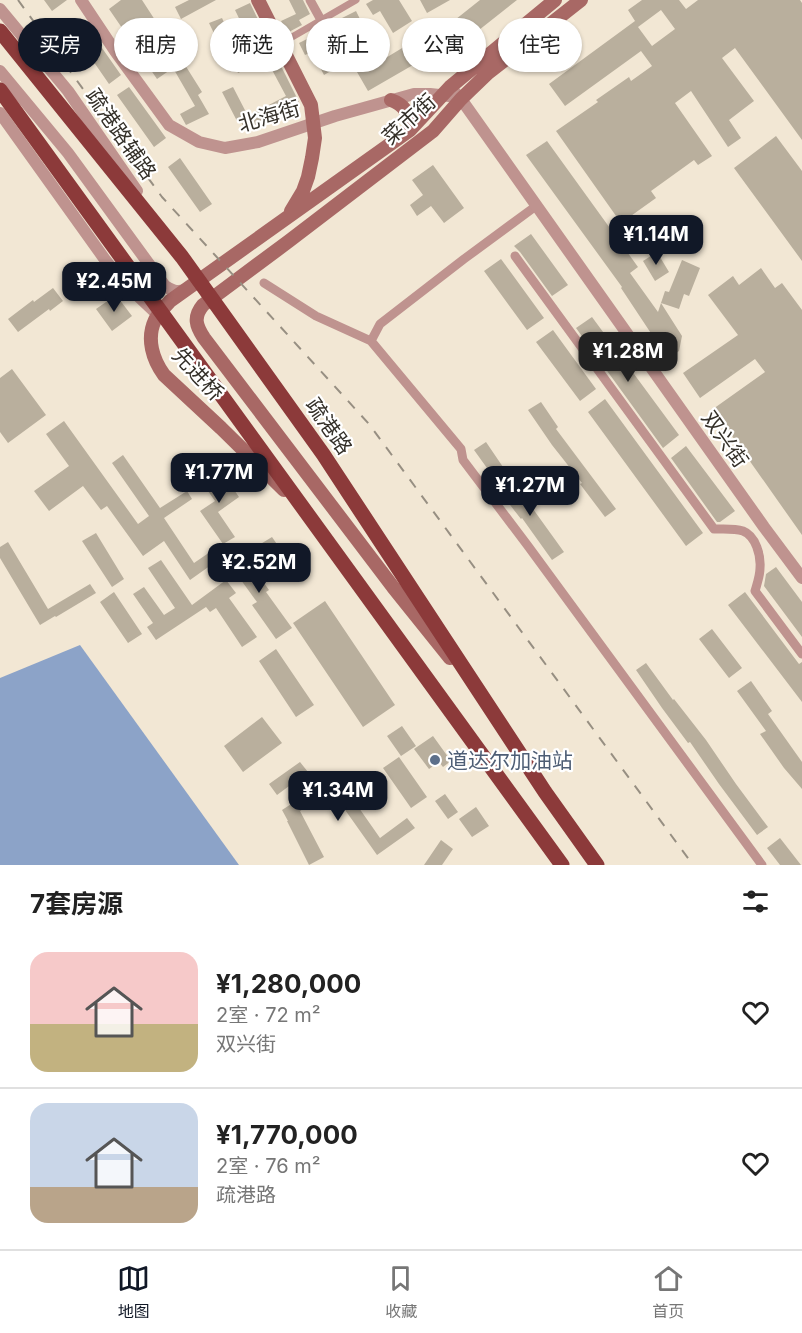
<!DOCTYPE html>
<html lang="zh">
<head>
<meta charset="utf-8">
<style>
  :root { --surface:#fff; --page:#f6f6f6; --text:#222; --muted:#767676; --line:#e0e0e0; --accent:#111827 }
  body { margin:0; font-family:Inter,"Noto Sans SC",sans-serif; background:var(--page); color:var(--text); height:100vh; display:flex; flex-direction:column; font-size:22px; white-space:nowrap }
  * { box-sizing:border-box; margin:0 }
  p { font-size:20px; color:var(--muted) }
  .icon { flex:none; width:33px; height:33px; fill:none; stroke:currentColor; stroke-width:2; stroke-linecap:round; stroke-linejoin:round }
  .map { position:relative; height:865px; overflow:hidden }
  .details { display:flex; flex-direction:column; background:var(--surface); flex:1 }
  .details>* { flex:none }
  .top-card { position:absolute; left:18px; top:18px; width:766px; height:54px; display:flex; gap:12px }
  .price { position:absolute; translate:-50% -51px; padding:0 14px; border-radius:12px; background:var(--accent); color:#fff; font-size:20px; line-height:39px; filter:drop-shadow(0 2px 3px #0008) }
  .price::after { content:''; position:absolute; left:50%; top:36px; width:18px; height:14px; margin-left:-9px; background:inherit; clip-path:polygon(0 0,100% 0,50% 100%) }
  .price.selected { background:#222; color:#fff }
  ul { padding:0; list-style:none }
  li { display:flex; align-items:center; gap:18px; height:150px; padding:0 30px }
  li+li { border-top:2px solid var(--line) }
  li span { display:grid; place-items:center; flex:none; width:168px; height:120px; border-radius:18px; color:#555 }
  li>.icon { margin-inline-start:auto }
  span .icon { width:72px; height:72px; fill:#fffc; stroke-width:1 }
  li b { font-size:26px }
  h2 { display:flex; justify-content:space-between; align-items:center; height:72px; padding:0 30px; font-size:26px }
  .tag { padding:0 21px; border-radius:27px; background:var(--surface); box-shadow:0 2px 4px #0004; font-size:21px; line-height:54px }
  .tag.selected { background:var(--accent); color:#fff }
  .dock { display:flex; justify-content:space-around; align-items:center; height:84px; border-top:2px solid var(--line); background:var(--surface); font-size:16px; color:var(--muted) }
  .dock a { display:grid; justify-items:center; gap:3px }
  .dock .selected { color:var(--accent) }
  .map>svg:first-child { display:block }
  .water { fill:#8ca3c8 }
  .building { fill:#b9af9d; fill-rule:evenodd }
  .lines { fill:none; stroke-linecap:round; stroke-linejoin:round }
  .pedestrian { stroke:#bf938f; stroke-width:7 }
  .minor { stroke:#bf938f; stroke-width:9 }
  .tertiary { stroke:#bf938f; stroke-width:12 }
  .secondary { stroke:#a86865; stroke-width:14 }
  .trunk { stroke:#8c3a3a; stroke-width:15 }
  .rail { stroke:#978f82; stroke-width:2; stroke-dasharray:10 10; stroke-linecap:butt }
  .service-dot { fill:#5c6f8a; stroke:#fff; stroke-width:2 }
  .labels { text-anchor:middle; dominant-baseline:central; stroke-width:4.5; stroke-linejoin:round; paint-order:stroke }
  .street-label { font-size:21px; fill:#343029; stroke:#fff }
  .service-label { font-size:21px; fill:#4e5e75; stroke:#fff; text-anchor:start }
</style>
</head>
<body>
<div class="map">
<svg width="802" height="865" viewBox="0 0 802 865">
  <rect width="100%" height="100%" fill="#f2e7d4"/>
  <path class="water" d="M80,645L239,865H0V678Z"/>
  <path class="building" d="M44,0H67L52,11Z
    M121,0H142L155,20L139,30L147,41L163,30L202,92L198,95L209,114L186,125L180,114L195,106L173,68L157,79L109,9Z
    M189,0H216L181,19L175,7Z
    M289,0H303L310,14L299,20L302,25L287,33L281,21L296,14Z
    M373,0H399L412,21L393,33L380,11L373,15L366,4Z
    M420,0H450L427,13Z
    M480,0H517L455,49L441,31Z
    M642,0H679L686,9L698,0H800L802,3V140L735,48L722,58L754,101L729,120L741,138L728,147L691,91L675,103L712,156L698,165L694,160L651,191L656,198L621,223L556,131L598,102L596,100L629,77L631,81L652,66L641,51L565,106L549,84L635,21L628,10ZM661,10L675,29L652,46L638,27Z
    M250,3L274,52L250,64L251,67L238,73L229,54L225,56L209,23L222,18L238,52L252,45L235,10Z
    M356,11L362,23L367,20L380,44L363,53L351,29L339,35L332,23Z
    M83,21L121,75L109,84L71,29Z
    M319,33L325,44L329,42L341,65L324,75L312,52L305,55L299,43Z
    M422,36L432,54L368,91L357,72L383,57L384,59Z
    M280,64L299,102L245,130L240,120L237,121L222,92L233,87L248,116L286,96L271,68Z
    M129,87L166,138L154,147L117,95Z
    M776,136L802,171V261L734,168Z
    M547,141L638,267L630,273L658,312L661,303L682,336L679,351L668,359L621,288L622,287L526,155Z
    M180,158L212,204L200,212L168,167Z
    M433,165L464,208L444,223L431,206L417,216L410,205L423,195L412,180Z
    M531,234L568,285L552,296L520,252L514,246Z
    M657,252L669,272L655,281L643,261Z
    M501,259L544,318L527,330L484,271Z
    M682,260L700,268L689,296L684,294L679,309L661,303L665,291L669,292Z
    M761,268L775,288L782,283L802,310V535L713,409L765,372L755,359L700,398L683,373L738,335L708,295L733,276L739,285Z
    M53,288L63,301L50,311L49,309L18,332L8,319L33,300L34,302Z
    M116,295L132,316L112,331L96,309Z
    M592,317L679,435L663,448L576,328Z
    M553,330L596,389L580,401L536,342Z
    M12,369L46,415L8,443L0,432V378Z
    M605,399L703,533L686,546L588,412Z
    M541,402L558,427L556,429L616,509L605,517L580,484L582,483L552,445L528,410Z
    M64,421L138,524L149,516L112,463L123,455L160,508L187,491L192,499L164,518L194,563L213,550L218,556L212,560L214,563L190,580L164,541L143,556L107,506L101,510L83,486L49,511L34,491L69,466L46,434Z
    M486,442L503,467L492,475L474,450Z
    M686,446L735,511L720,522H717L671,458Z
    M219,468L239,497L218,512L235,537L223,544L200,511L215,501L201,481Z
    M510,477L564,552L552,560L522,518L521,519L496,487Z
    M96,533L124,579L112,587L82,541Z
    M272,537L290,563L272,575L254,548Z
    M8,542L48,609L90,584L96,593L56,617L55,616L40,625L0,558V547Z
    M239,548L269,590L266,592L292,628L276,639L252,605L257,602L225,558Z
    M161,560L192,605L226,580L236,593L229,598L257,637L242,647L216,608L210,612L206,607L156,640L147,627L153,623L133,594L144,587L164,615L175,608L148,568Z
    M776,567L802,602V637L764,586L766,574Z
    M114,592L142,634L128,643L100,602Z
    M745,592L799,664L802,662V702L728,605Z
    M325,601L395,705L363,727L293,623Z
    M712,629L742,668L729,678L699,639Z
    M276,649L314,705L296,717L259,661Z
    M646,663L673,700L674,699L706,740L736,784L768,827L757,835L719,784L690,742L688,743L662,708L636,670Z
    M751,681L772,711L768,714L802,762V789L784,768L760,734L766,731L737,691Z
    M262,717L282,743L243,772L224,746Z
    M402,726L416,746L401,756L387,736Z
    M433,736L451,761L443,767L439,762L429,769L414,749Z
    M399,757L427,797L411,808L383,768Z
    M300,762L308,772L277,795L269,784Z
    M336,775L380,838L407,818L415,828L377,855L331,790L300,811L324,857L309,865L287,821H288L282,810Z
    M445,794L458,812L448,819L435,801Z
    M476,807L489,826L472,837L459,819Z
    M780,838L801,865H780L767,848Z
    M441,840L453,849L442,865H424Z"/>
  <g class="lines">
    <path class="pedestrian" d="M280,44L356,0"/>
    <path class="minor" d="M310,0L321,20
      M515,256L714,529C723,529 734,528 743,531C756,536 761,556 760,568C760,576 757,584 755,591L802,654
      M264,283L316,316L371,341L461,449L463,460L528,546L762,865
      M371,341L380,324L464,259L536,206"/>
    <path class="tertiary" d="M81,0L115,51L169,125L199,142L225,148L258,142L335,116L414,94H430L449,96
      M0,9L68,91L137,191
      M0,71L68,153L165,286C172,291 177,292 185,290
      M450,87L461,99L764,527L802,578
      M0,113L106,261L121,280L158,315"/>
    <path class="secondary" d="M258,0L311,105L315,138L312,158L308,177L303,191L291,211
      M391,100C405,105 411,115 410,130
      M284,490L221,428L164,375C153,360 146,339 155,320C158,313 165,307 170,301L410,130L450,87L555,0
      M450,658L393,587L204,338C196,326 193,317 203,305L289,241L433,131L461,99L488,73L581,0"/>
    <path class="trunk" d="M0,31L182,257L323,454L545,792L597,865
      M0,90L562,865"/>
    <path class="rail" d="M18,0L162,197L369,424L693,865"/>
  </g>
  <circle class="service-dot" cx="435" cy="760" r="6"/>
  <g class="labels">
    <g class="street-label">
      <text transform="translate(269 116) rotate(-16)">北海街</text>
      <text transform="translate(409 119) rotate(-42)">菜市街</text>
      <text transform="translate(121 134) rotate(55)">疏港路辅路</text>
      <text transform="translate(198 374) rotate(47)">先进桥</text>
      <text transform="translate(329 426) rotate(55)">疏港路</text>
      <text transform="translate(725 439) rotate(55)">双兴街</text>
    </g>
    <g class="service-label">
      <text x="447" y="760">道达尔加油站</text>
    </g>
  </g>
</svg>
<b class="price" style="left:656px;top:266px">¥1.14M</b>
<b class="price" style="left:114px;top:313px">¥2.45M</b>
<b class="price selected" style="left:628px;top:383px">¥1.28M</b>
<b class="price" style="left:219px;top:504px">¥1.77M</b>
<b class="price" style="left:530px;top:517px">¥1.27M</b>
<b class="price" style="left:259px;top:594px">¥2.52M</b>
<b class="price" style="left:338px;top:822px">¥1.34M</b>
<div class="top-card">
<a class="tag selected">买房</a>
<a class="tag">租房</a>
<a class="tag">筛选</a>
<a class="tag">新上</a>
<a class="tag">公寓</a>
<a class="tag">住宅</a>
</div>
</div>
<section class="details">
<h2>7套房源<svg class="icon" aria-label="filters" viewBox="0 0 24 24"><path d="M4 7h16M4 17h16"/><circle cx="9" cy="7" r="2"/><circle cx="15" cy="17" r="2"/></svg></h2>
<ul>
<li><span style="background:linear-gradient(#f6c9c9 60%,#c2b280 0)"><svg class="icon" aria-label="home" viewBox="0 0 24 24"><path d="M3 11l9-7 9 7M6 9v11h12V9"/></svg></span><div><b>¥1,280,000</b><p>2室 · 72 m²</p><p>双兴街</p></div><svg class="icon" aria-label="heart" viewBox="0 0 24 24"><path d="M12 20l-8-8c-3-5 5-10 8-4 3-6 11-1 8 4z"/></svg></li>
<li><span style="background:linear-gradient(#c9d6e8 70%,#b9a48a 0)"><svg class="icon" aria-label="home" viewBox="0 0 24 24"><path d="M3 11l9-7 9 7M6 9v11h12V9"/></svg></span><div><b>¥1,770,000</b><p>2室 · 76 m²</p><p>疏港路</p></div><svg class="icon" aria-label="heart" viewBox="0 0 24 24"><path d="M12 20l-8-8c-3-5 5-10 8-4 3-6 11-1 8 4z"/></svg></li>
</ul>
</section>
<nav class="dock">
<a class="selected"><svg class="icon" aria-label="map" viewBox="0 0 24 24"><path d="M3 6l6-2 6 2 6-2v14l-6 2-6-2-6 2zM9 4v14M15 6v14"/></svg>地图</a>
<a><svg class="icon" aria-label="saved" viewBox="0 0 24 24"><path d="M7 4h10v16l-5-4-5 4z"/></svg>收藏</a>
<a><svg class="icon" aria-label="home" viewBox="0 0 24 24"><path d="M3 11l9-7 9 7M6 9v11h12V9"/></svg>首页</a>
</nav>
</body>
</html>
